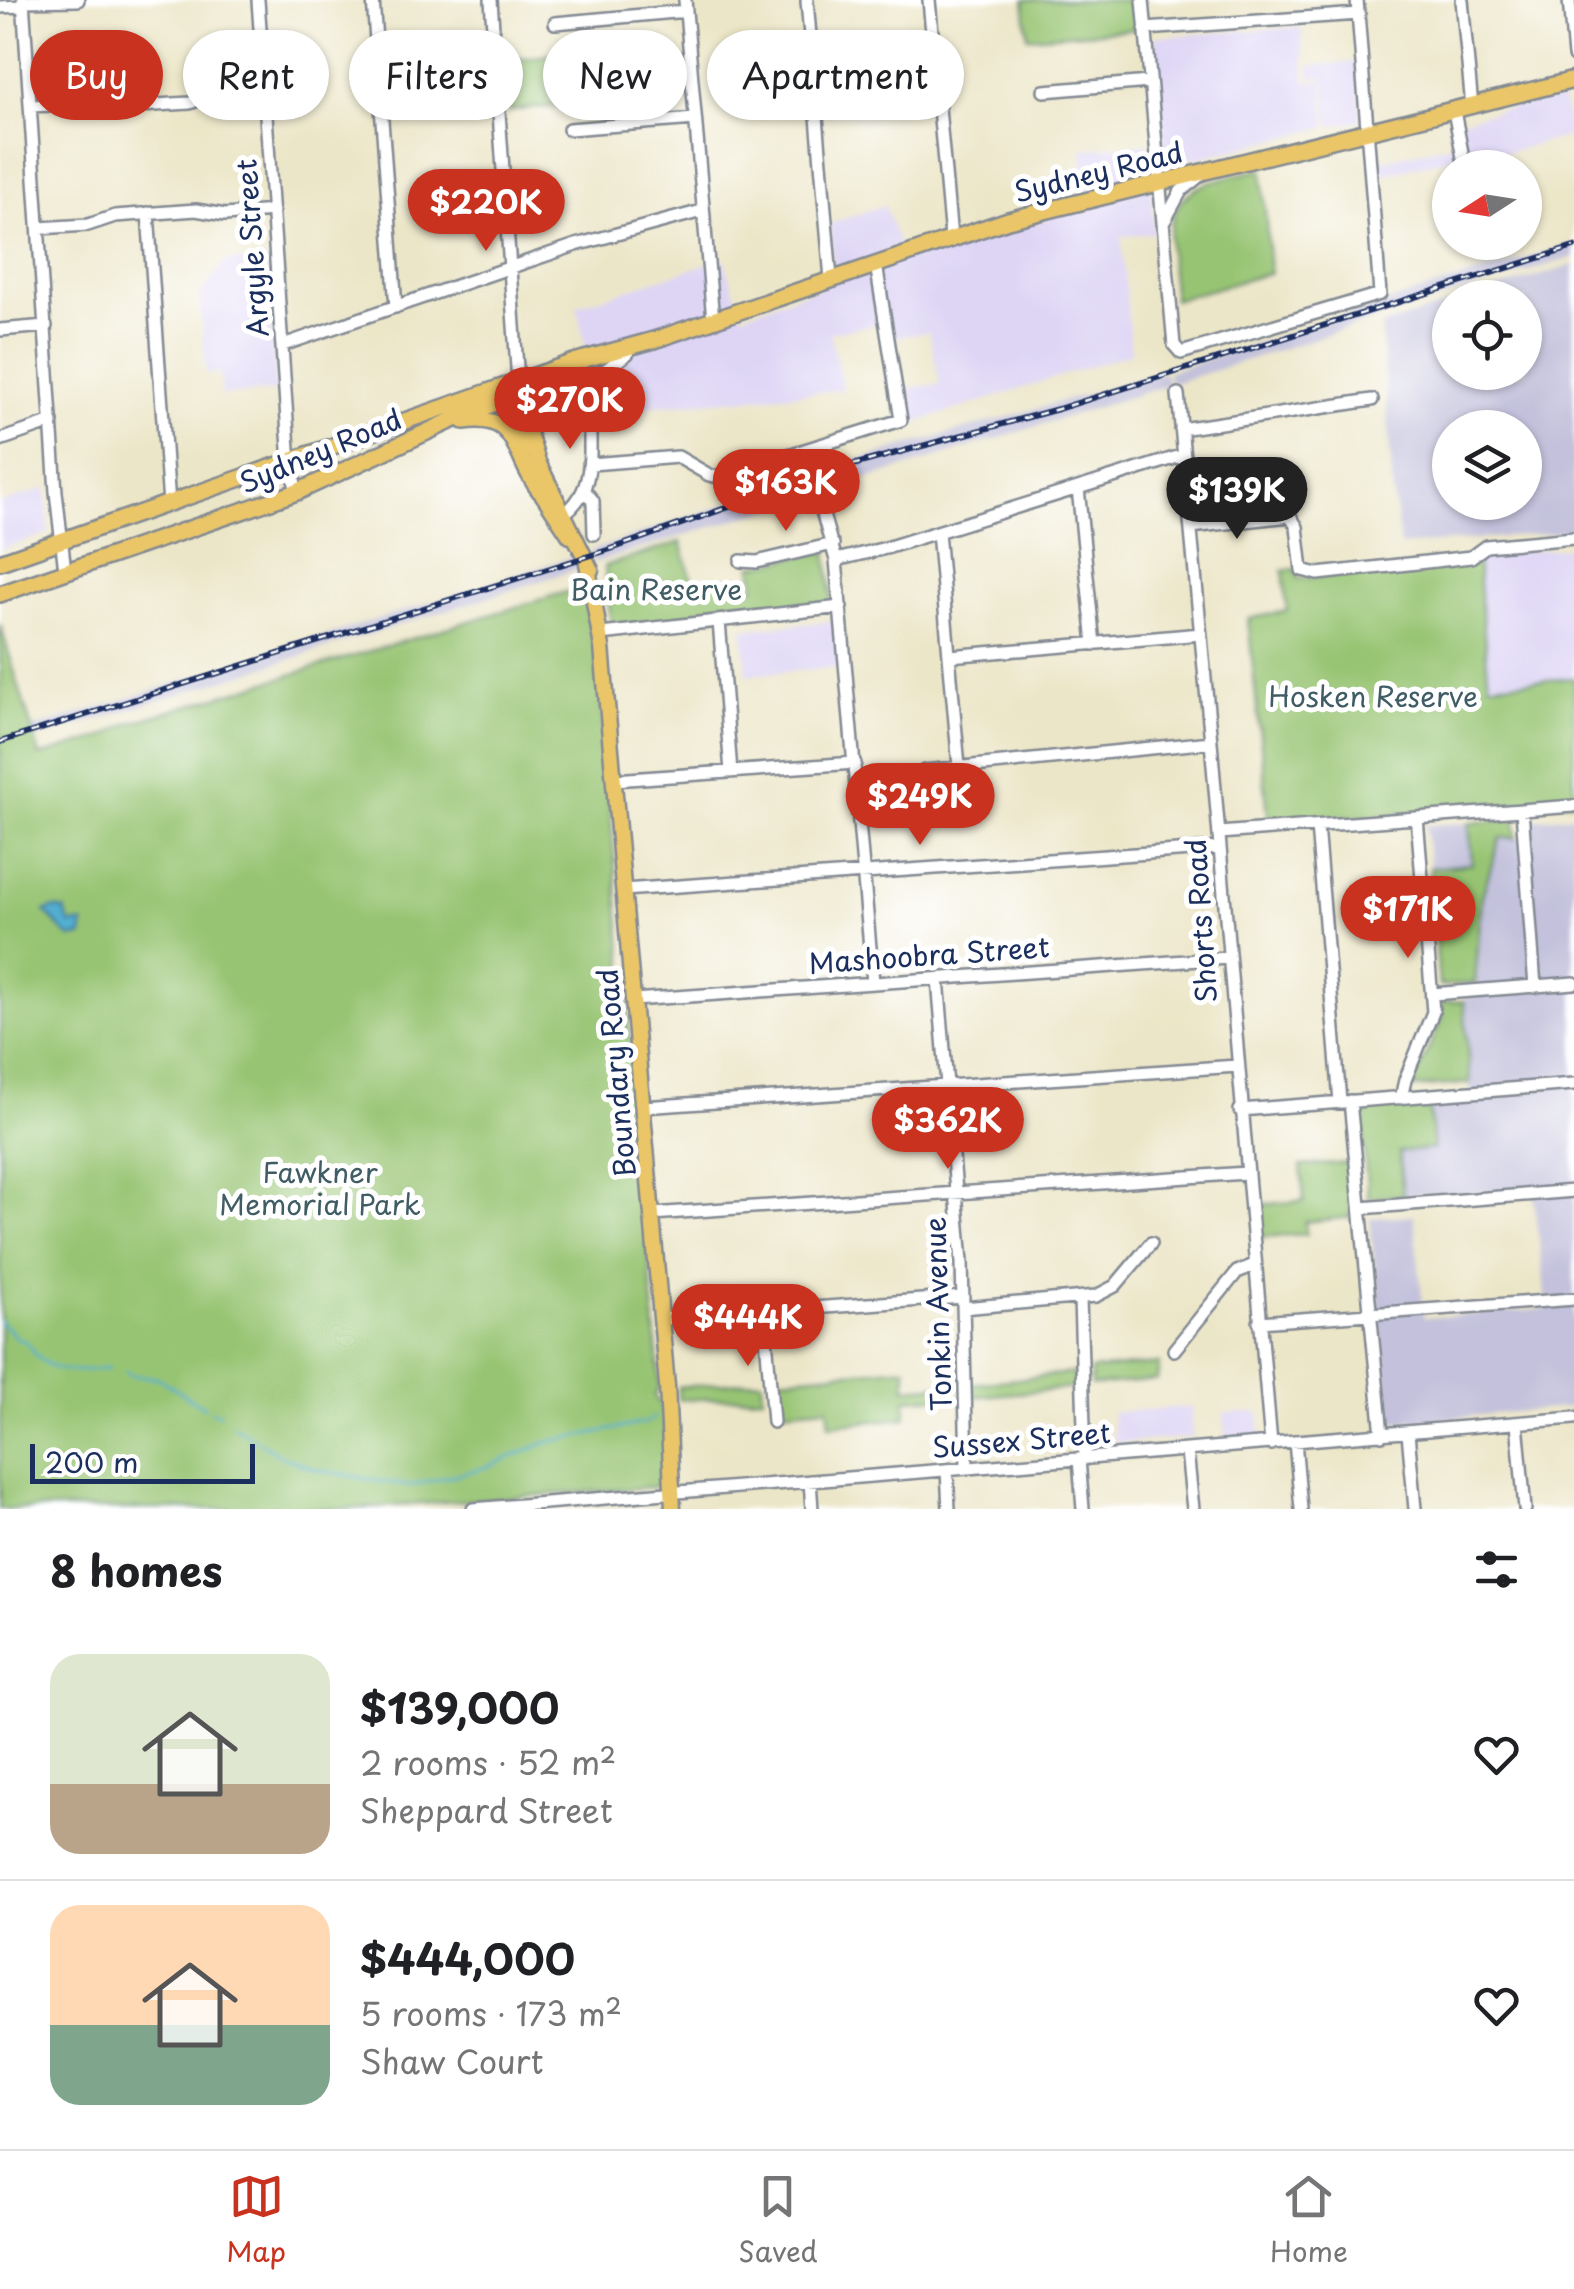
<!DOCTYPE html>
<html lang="en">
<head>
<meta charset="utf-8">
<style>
  :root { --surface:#fff; --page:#f2f2f2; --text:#202124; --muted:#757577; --line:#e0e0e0; --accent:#c8321e }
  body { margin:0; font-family:"Playpen Sans",sans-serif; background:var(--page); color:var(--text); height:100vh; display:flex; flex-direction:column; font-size:38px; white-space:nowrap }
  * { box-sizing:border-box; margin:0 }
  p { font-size:32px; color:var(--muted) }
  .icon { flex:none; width:55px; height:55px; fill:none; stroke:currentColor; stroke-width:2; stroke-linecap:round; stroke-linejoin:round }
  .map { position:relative; height:1509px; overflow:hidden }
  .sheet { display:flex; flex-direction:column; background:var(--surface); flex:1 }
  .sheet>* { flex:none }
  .guide { position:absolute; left:30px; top:30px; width:1000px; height:90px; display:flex; gap:20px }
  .needle { width:65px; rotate:258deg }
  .tools { position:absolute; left:1432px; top:150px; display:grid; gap:20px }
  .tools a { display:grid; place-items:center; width:110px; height:110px; border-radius:50%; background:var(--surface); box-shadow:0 2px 8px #0004; font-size:50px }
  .scale { position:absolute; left:30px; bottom:25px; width:225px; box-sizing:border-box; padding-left:10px; border:5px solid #1b2f5e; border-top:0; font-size:28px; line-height:35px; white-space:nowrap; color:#1b2f5e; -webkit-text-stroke:8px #fff; paint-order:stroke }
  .price { position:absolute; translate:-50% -85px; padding:0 22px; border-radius:35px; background:var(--accent); color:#fff; font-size:32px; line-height:65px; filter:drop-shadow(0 2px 5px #0008) }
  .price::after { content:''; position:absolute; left:50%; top:60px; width:30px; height:22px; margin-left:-15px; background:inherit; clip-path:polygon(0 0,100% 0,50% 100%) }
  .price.on { background:#222; color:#fff }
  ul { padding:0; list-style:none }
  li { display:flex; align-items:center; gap:30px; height:250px; padding:0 50px }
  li+li { border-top:2px solid var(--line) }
  li span { display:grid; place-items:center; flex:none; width:280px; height:200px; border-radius:30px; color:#555 }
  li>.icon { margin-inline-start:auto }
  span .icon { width:120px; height:120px; fill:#fffc; stroke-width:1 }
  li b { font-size:42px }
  h2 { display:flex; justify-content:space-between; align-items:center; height:120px; padding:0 50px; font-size:42px }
  .chip { padding:0 35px; border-radius:45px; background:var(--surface); box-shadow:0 2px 8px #0004; font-size:35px; line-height:90px }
  .chip.on { background:var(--accent); color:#fff }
  .dock { display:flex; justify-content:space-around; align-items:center; height:140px; border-top:2px solid var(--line); background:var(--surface); font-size:28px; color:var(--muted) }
  .dock a { display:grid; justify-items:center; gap:5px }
  .dock .on { color:var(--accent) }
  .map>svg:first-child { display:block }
  .built { fill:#ded5f5 }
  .industrial { fill:#c3c1db; fill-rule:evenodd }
  .green { fill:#97c472; stroke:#597a68; stroke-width:2.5 }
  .water { fill:#52afd0; stroke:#366f97; stroke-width:2.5 }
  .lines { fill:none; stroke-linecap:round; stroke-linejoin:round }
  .stream { stroke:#52afd0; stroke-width:2.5 }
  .minor-casing { stroke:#848a93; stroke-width:16 }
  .major-casing { stroke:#848a93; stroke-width:19 }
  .highway-casing { stroke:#848a93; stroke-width:20 }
  .minor { stroke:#fff; stroke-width:11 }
  .major { stroke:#eac669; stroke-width:14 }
  .highway { stroke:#eac669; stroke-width:15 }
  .rail-casing { stroke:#1b2f5e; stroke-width:6 }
  .rail { stroke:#fff; stroke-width:2.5; stroke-dasharray:8; stroke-linecap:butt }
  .labels { text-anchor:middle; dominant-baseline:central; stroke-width:10; stroke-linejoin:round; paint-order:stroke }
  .street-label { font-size:28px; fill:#1b2f5e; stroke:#fff }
  .park-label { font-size:28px; fill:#405c64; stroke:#fff }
</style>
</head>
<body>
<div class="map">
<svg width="1574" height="1509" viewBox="0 0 1574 1509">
  <rect width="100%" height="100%" fill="#fff"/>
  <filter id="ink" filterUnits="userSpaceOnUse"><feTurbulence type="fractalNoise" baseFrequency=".01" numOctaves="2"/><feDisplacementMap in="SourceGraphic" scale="20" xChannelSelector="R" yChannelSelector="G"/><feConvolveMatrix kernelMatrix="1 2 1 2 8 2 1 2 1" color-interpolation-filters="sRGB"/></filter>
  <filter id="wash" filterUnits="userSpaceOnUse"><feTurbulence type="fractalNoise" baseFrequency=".0048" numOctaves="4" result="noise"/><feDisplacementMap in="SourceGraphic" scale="40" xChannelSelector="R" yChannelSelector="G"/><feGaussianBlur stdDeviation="2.25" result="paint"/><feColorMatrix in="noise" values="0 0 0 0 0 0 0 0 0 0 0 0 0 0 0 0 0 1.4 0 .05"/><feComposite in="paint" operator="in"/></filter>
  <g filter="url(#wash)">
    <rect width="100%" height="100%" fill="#ece6c8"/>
    <path class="built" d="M1301,27L1306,82L1322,80L1327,127L1165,166L1153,37Z
      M1356,62L1361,120L1330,126L1323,77L1311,79L1309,66Z
      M1560,95L1572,135L1459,165L1454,157L1382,175L1380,161L1452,144L1447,124Z
      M1148,144L1154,233L1121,236L1131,353L912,424L907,388L940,384L929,332L896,337L877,324L830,333L843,390L598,411L577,306L724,258L742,315L835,282L829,224L884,205L904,259L1086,207L1082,149Z
      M266,259L276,391L225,395L222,398L220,373L206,374L199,297L224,262Z
      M46,488L49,533L0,550V504Z
      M1574,547V678L1489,684L1477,561L1481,555Z
      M835,621L842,667L747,675L743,629Z
      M1191,1407L1192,1438L1114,1443L1112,1412Z
      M1259,1412L1261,1436L1226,1438L1224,1413Z"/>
    <path class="industrial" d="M1574,243V257L1171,384L1167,372Z
      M1574,265V531L1400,546L1393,492L1381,326L1450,304V372H1525V298L1471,297ZM1450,428H1525V502H1450Z
      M1164,372L1168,385L887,473L594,563L590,551L840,465Z
      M576,556L581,568L0,750V739Z
      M1574,815V1407L1390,1423L1370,1218L1414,1215L1424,1318L1547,1309L1533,1190L1403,1195L1399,1152L1433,1148L1429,1104L1471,1100L1465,997L1476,996L1482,896L1500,838H1532L1531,820Z
      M1469,823L1472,865L1430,868L1425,825Z"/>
    <path class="green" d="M1024,0H1136L1139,29L1028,37Z
      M555,54L559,106L509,111L506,61Z
      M1262,169L1270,273L1174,300C1171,262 1156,206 1201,186C1219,177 1242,174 1262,169Z
      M681,542L694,587L733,578L737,590L755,587L752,566L827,551L832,603L731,610L714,617L611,627L605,566Z
      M1477,561L1489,684L1574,678V801L1269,824L1248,619L1287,611L1283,570L1296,569L1298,579Z
      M576,589L580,597L587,600L593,643L596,647L660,1386L654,1396C657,1400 661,1404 663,1409C670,1429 668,1472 654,1487L351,1509H0V624L40,756L103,737L127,724Z
      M1515,819L1516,838H1500L1482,896L1475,983L1439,986L1430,868L1472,864L1469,823Z
      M1464,1001L1470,1083L1411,1088L1442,1019L1441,1002Z
      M1429,1104L1433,1149L1399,1152L1403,1195L1368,1198L1361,1109Z
      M1348,1163L1352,1217L1305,1222L1306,1234L1261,1237L1258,1205L1304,1201L1301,1166Z
      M1159,1364L1157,1380L1091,1386V1370Z
      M906,1367V1388L956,1384L957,1396L906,1399V1418L830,1425L828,1407L781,1411L779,1378Z
      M1074,1373V1388L971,1397V1384Z
      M762,1380L763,1396L679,1400L678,1387Z"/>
    <path class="water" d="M54,908L65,910L69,923L84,924L82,936L70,938L45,912Z"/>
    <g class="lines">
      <path class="stream" d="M0,1321L17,1338L27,1342C50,1379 72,1371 110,1368
        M125,1371L132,1375L158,1378L205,1408
        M212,1411L220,1414
        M232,1425L283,1457L318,1470L408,1486L484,1468L548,1442L645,1423L655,1417"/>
    </g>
  </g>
  <g filter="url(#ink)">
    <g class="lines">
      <defs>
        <path id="minor" d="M23,0L56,492L65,571
          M258,0L290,463L297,492
          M373,0L396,307
          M491,0L518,382
          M685,0L713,320
          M929,0L951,238
          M1143,0L1174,345L1181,353L1380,294L1357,0
          M1462,0L1472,107
          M1569,0L1574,56
          M23,1L78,0
          M807,1L831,279
          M0,7L23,6
          M555,23L686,11
          M1145,29L1359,14
          M1044,91L1149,82
          M31,106L88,103L105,108L190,103L213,94L264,90
          M1454,111L1465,168
          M569,129L695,119
          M148,213L169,504
          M1165,220L1181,191L1203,173
          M39,228L88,225L115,216L196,210L225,215L273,211
          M0,330L46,326
          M283,345L576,245L702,211
          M572,373L587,409
          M1178,394L1211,742L1271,1444
          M1181,429L1372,400
          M0,440L52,422
          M591,464L678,457L709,475L718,477L901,420L876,264
          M1078,488L1094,644
          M585,491L593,501L594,534
          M823,515L836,560L873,982
          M558,518C610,486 579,427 595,378L628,353
          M1191,527L1290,516L1297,527L1302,570L1318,574L1471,557L1486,546L1574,538
          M938,532L959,767
          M836,560L886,548L1184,455
          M741,561L757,562L833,544
          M719,621L731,772
          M601,634L841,607
          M950,656L1201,634
          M924,771L1211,742
          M614,780L855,763
          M1522,810L1535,987
          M1317,826L1340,1102
          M1219,833L1574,806
          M623,890L1220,848
          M938,979L962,1262L967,1468
          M1432,994L1574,983
          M633,1000L1228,958
          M1401,1098L1405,1080L1433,1012L1417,818
          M1350,1101L1382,1435
          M643,1107L1237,1066
          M1240,1110L1574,1084
          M1361,1208L1574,1191
          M652,1214L1246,1173
          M1080,1299L1085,1459
          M963,1308L1096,1296L1115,1286L1151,1243
          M764,1312L773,1422
          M661,1319L963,1297
          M1259,1322L1574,1299
          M1174,1350L1237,1272L1254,1265
          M1517,1423L1525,1509
          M1408,1433L1415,1509
          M1295,1441L1301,1509
          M1187,1451L1193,1509
          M1079,1459L1083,1509
          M947,1470L949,1509
          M810,1481L812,1509
          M473,1509L1574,1418"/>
        <path id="major" d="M518,382L524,391L530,436L538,462L591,570
          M517,386L515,403L523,454
          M535,483L570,536
          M587,563L602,647L667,1386L673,1509"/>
        <path id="highway" d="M464,421C521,412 512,458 540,491
          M0,562L574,362L654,340L1008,220L1574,80
          M0,594L297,492L453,420L544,383"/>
      </defs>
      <use href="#minor" class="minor-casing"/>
      <use href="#major" class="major-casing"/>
      <use href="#highway" class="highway-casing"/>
      <use href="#minor" class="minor"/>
      <use href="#major" class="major"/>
      <use href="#highway" class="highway"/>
      <defs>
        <path id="rail" d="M0,742L614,548L827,472L1058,409L1574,247"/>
      </defs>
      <use href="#rail" class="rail-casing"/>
      <use href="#rail" class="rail"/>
    </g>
  </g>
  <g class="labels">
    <g class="street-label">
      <text transform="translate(1098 171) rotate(-14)">Sydney Road</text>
      <text transform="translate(251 248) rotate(-94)">Argyle Street</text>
      <text transform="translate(320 450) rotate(-23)">Sydney Road</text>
      <text transform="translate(1200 921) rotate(-94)">Shorts Road</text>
      <text transform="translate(929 954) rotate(-4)">Mashoobra Street</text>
      <text transform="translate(615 1073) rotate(-95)">Boundary Road</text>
      <text transform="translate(937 1314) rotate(-92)">Tonkin Avenue</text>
      <text transform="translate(1021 1439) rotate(-5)">Sussex Street</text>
    </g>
    <g class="park-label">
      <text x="656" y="588">Bain Reserve</text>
      <text x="1373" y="695">Hosken Reserve</text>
      <text x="320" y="1171">Fawkner<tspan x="320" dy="32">Memorial Park</tspan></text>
    </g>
  </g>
</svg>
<div class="tools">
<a><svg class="needle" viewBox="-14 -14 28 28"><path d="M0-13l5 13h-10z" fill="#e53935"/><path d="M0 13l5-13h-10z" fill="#757577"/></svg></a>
<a><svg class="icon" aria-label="locate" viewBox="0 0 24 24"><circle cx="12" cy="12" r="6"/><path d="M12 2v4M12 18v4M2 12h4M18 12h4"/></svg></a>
<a><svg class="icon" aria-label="layers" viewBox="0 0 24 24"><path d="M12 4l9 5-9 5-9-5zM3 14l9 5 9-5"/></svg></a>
</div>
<div class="scale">200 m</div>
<b class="price" style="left:486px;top:254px">$220K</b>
<b class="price" style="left:570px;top:452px">$270K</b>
<b class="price" style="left:786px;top:534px">$163K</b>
<b class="price on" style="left:1237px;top:542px">$139K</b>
<b class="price" style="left:920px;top:848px">$249K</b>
<b class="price" style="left:1408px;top:961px">$171K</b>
<b class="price" style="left:948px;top:1172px">$362K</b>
<b class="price" style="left:748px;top:1369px">$444K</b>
<div class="guide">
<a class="chip on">Buy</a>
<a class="chip">Rent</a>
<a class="chip">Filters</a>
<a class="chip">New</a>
<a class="chip">Apartment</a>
</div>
</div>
<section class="sheet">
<h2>8 homes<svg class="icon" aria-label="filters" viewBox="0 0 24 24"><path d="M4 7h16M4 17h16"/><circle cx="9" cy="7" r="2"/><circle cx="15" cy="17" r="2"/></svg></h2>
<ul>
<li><span style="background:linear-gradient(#dfe7d0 65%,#b9a48a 0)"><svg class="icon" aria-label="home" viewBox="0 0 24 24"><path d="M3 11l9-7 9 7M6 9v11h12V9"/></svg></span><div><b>$139,000</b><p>2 rooms · 52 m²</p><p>Sheppard Street</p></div><svg class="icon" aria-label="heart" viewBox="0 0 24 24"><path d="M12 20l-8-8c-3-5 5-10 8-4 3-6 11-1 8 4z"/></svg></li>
<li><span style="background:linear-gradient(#ffd9b3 60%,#7fa58c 0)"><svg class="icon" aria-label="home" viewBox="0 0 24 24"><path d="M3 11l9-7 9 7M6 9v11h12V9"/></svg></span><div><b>$444,000</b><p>5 rooms · 173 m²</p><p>Shaw Court</p></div><svg class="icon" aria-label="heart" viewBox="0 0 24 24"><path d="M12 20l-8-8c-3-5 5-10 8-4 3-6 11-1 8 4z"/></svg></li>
</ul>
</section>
<nav class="dock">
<a class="on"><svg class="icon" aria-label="map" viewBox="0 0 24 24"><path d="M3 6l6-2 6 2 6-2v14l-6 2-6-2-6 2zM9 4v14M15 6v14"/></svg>Map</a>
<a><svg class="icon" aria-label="saved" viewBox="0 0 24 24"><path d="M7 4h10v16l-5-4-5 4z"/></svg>Saved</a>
<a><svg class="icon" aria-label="home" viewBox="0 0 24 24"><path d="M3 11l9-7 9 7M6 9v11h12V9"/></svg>Home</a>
</nav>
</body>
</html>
